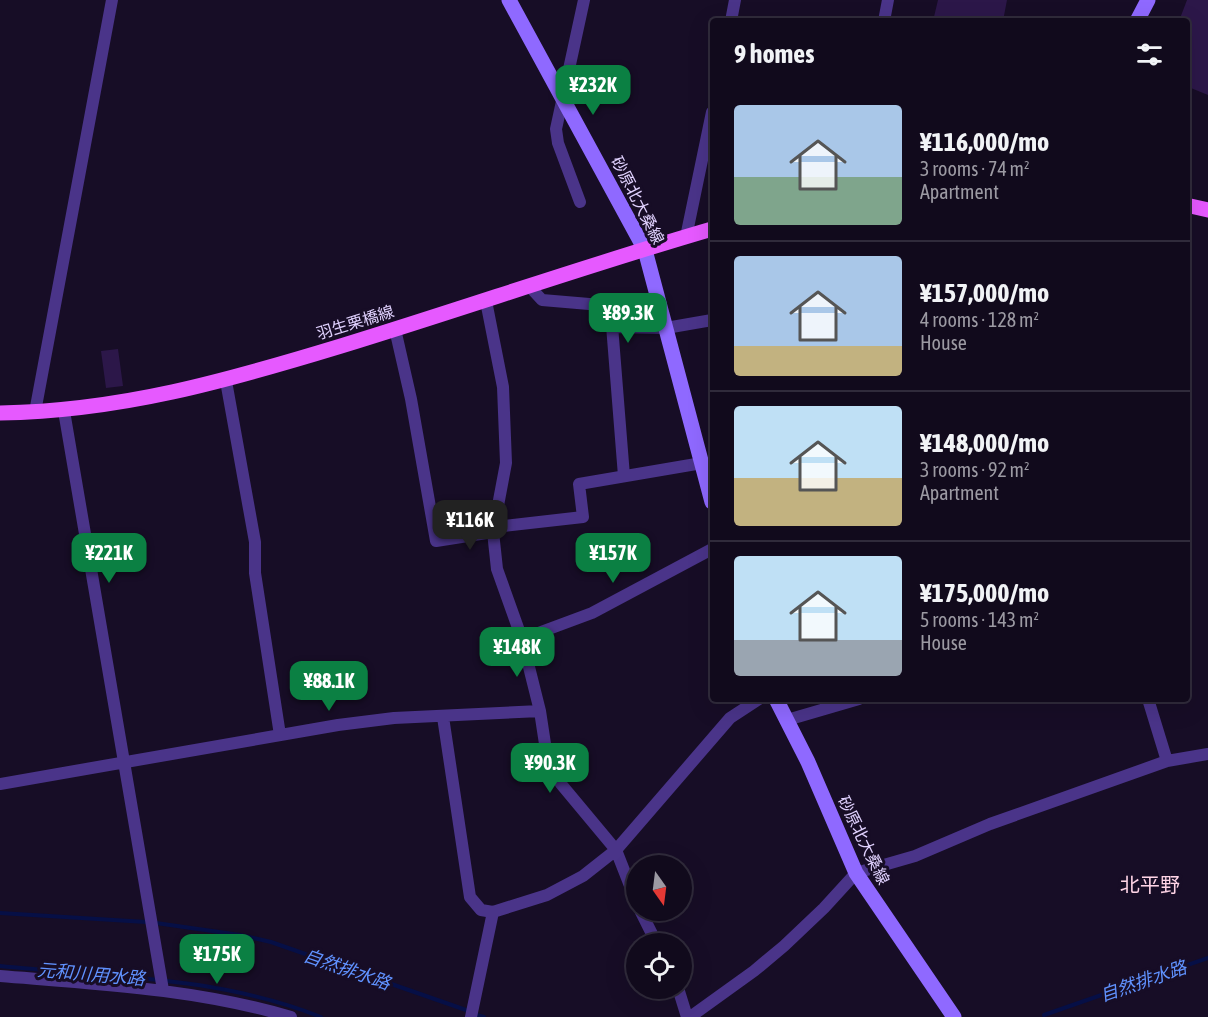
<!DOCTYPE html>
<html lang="en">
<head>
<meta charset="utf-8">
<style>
  :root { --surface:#110a1c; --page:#1e1829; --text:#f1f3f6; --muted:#9c9aa3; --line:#302b3b; --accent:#0b8043 }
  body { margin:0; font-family:"Asap Condensed","Noto Sans JP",sans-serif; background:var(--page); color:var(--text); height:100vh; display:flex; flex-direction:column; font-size:22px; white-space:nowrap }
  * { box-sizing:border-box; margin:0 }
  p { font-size:20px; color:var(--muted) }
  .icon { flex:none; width:33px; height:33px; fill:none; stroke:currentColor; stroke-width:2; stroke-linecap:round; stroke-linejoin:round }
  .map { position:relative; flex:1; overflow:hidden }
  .side { position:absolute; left:710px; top:18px; width:480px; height:684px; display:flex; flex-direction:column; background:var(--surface); border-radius:6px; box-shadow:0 6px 24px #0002,0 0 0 2px var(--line) }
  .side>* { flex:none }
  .needle { width:39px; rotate:166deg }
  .fabs { position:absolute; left:626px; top:855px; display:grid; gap:12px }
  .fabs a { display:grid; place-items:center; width:66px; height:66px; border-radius:50%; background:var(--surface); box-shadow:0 6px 24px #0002,0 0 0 2px var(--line); font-size:30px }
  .price { position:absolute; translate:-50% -51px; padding:0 14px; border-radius:12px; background:var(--accent); color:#fff; font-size:20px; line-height:39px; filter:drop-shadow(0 2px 3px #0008) }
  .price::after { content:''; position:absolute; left:50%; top:36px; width:18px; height:14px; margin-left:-9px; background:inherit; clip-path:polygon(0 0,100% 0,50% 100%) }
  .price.active { background:#222; color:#fff }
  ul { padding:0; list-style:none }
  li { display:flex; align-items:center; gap:18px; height:150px; padding:0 24px }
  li+li { border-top:2px solid var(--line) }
  li span { display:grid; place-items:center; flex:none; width:168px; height:120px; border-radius:6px; color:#555 }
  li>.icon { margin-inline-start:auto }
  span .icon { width:72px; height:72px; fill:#fffc; stroke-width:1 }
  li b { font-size:26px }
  h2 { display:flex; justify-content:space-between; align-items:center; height:72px; padding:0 24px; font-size:26px }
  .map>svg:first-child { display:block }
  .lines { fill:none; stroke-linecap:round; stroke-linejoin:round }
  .stream { stroke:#060f46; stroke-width:4 }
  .building { fill:#2c1749 }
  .street { stroke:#4a3489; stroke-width:12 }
  .secondary { stroke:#8f69ff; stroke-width:15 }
  .primary { stroke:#e659ff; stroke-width:15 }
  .labels { text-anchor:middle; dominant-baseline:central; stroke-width:6; stroke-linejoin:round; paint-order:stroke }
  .street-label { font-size:16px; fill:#e1d2ff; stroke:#170d26 }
  .water-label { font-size:18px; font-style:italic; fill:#6092ff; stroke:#170d26 }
  .quarter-label { font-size:20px; fill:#ffd4e6; stroke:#170d26 }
</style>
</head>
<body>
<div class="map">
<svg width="1208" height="1017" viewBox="0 0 1208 1017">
  <rect width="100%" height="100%" fill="#170d26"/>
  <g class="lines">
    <path class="stream" d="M0,913L146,922
      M156,923L240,935L271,942L466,1010
      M0,966C108,977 218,976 321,1017
      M477,1015L484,1017
      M1044,1015L1208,958"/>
  </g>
  <path class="building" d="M938,0H1007L1003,21H933Z
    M1187,0H1208V95L1186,86V34L1190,25L1186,21H1179Z
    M118,349L123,386L106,388L101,351Z"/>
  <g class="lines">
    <path class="street" d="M731,21L735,0
      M884,21L888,0
      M580,202L558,143L556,129L584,0
      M686,237L712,112
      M530,287L542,300L601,305L611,313L624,476
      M486,301L503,387L506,463L493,532L497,569L522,639L540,711L547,757L561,784L616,850L636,901
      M612,327L666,328L712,320
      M395,329L411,399L436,541L493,532L504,526L583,517L579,484L702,463
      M226,381L255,542V573L280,735
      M64,411L163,990
      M35,412L112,0
      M522,639L592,613L712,549
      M1148,699L1167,761
      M443,717L470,897L481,910L493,912
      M787,720L859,699
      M0,784L338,725L394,718L540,711
      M640,910L657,944
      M0,976C98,984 197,989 291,1017
      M678,988L687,1017
      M471,1017L493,912L547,895L583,876L616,850L730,718L759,699
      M690,1017L754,971L784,946L824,908L856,873L915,856L990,824L1167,761L1208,754"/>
    <path class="secondary" d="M509,0L645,250L712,502
      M1137,21L1148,0
      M776,699L808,762L856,873L954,1017"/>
    <path class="primary" d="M1186,205L1208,210
      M0,413C121,411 226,381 341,346C465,308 588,265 712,229"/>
  </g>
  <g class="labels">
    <g class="street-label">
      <text transform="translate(638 200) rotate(63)">砂原北大桑線</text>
      <text transform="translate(355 322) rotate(-17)">羽生栗橋線</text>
      <text transform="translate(864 840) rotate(64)">砂原北大桑線</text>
    </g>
    <g class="water-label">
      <text transform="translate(347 969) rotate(19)">自然排水路</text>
      <text transform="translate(91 974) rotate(5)">元和川用水路</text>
      <text transform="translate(1143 981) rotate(-19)">自然排水路</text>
    </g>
    <g class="quarter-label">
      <text x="1150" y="884">北平野</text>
    </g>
  </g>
</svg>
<div class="fabs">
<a><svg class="needle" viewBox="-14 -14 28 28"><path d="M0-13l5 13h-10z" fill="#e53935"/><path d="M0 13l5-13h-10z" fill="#9c9aa3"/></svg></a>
<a><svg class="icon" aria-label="locate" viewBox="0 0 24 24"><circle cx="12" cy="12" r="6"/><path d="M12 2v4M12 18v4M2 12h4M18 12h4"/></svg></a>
</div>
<b class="price" style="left:593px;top:116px">¥232K</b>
<b class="price" style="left:628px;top:344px">¥89.3K</b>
<b class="price active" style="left:470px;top:551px">¥116K</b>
<b class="price" style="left:109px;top:584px">¥221K</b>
<b class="price" style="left:613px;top:584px">¥157K</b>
<b class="price" style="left:517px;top:678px">¥148K</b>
<b class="price" style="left:329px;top:712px">¥88.1K</b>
<b class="price" style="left:550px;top:794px">¥90.3K</b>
<b class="price" style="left:217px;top:985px">¥175K</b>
<section class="side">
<h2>9 homes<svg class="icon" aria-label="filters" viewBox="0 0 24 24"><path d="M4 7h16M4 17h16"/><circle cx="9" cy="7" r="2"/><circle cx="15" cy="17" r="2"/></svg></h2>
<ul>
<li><span style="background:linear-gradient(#a9c7e8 60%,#7fa58c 0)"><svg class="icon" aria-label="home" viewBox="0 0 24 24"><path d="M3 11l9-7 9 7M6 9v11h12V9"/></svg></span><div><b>¥116,000/mo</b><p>3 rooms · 74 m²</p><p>Apartment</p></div></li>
<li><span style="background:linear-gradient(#a9c7e8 75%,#c2b280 0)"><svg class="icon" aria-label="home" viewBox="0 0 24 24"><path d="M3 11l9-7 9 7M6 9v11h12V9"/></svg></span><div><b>¥157,000/mo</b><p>4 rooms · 128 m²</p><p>House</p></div></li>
<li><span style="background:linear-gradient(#bfe0f5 60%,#c2b280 0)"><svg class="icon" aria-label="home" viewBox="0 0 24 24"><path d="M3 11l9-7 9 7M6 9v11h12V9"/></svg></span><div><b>¥148,000/mo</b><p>3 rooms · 92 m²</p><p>Apartment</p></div></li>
<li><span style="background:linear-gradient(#bfe0f5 70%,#9aa5b1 0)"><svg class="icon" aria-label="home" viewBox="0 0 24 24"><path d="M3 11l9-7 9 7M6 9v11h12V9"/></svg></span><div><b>¥175,000/mo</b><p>5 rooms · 143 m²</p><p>House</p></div></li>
</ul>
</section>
</div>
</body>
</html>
